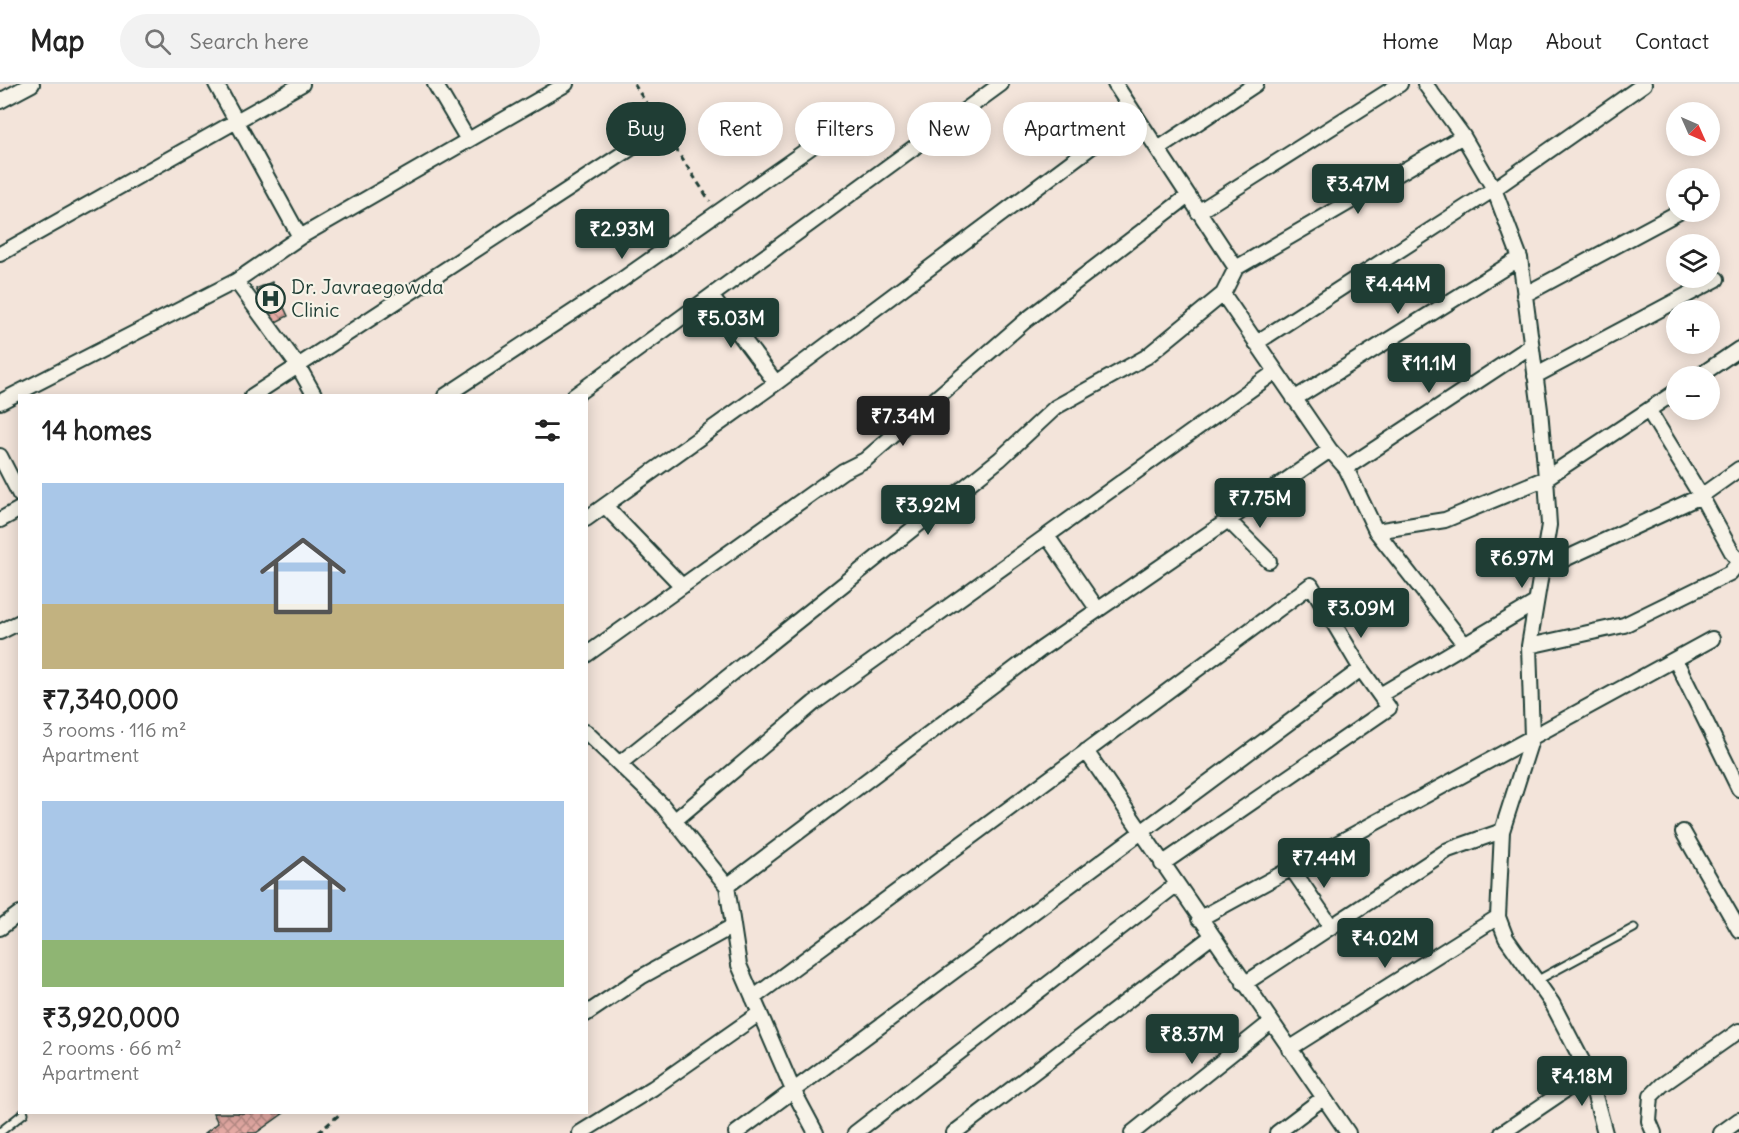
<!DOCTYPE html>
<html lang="en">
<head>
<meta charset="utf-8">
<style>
  :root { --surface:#fff; --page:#f2f2f2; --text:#222; --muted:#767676; --line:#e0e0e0; --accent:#1f3d34 }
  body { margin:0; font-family:Delius,sans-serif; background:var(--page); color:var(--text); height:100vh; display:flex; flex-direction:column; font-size:22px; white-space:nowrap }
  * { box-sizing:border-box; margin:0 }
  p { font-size:20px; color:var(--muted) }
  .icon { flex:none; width:33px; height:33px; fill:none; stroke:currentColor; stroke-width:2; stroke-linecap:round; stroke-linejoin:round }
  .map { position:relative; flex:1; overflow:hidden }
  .details { position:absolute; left:18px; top:310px; width:570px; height:720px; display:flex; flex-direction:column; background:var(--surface); border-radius:0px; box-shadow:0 3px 15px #0003 }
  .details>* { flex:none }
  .banner { position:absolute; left:606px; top:18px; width:570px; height:54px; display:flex; gap:12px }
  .needle { width:39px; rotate:135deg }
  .buttons { position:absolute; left:1666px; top:18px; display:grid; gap:12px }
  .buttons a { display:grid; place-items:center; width:54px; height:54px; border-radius:50%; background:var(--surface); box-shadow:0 3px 15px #0003; font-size:30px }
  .price { position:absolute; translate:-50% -51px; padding:0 14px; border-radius:6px; background:var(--accent); color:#fff; font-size:20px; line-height:39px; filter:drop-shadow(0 2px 3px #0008) }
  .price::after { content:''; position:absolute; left:50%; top:36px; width:18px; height:14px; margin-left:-9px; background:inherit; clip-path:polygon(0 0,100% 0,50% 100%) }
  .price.on { background:#222; color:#fff }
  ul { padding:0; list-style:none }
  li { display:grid; align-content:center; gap:12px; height:318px; padding:0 24px }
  li span { display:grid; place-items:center; height:186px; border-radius:0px; color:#555 }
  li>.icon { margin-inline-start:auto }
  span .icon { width:108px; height:108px; fill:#fffc; stroke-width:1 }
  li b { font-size:26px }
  h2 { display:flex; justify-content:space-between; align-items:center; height:72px; padding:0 24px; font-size:26px }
  .pill { padding:0 21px; border-radius:27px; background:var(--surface); box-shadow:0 3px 15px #0003; font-size:21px; line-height:54px }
  .pill.on { background:var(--accent); color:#fff }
  header { display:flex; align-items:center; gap:36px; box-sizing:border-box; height:84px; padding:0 30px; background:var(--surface); border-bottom:2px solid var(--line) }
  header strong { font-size:28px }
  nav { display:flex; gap:33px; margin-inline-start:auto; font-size:21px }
  .search { width:420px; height:54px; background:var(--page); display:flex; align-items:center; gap:15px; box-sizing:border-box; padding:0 21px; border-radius:33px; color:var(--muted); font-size:22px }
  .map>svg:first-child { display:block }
  .building { fill:url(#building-cross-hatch); stroke:#1f3d34; stroke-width:1.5 }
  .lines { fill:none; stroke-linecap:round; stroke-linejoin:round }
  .lane-casing { stroke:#1f3d34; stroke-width:11 }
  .street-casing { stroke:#1f3d34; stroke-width:18 }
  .path { stroke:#1f3d34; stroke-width:3; stroke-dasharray:6 4.5; stroke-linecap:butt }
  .lane { stroke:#f7f3e8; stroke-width:7 }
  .street { stroke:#f7f3e8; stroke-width:14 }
  .labels { text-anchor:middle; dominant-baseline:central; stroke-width:4.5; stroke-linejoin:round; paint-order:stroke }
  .poi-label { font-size:20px; fill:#1f3d34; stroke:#f7f3e8; text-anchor:start }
</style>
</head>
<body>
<header>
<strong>Map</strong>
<div class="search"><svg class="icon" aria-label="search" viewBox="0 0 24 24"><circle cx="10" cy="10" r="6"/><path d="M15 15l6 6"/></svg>Search here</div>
<nav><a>Home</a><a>Map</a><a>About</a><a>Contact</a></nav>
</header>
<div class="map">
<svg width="1739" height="1049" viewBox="0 0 1739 1049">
  <defs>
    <pattern id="building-cross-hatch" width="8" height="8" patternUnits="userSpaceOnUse" patternTransform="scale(1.5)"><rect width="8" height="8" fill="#e4aaa4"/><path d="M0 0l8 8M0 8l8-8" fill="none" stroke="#b88c86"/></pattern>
  </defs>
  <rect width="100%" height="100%" fill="#f3e4da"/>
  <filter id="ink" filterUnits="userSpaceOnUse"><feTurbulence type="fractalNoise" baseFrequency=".0167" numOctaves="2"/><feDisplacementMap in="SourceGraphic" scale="12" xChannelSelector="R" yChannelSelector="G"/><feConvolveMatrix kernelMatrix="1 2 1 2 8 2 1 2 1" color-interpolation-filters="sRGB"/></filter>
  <g filter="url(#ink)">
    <path class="building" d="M272,198L288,232L272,240L256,205Z
      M213,1029H284L256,1049H205L218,1039Z"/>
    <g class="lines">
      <defs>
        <path id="lane" d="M1536,897L1634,844
          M0,1048L24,1029"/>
        <path id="street" d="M216,0L300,153
          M435,0L468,56
          M1115,0L1236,184L1223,210L1330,366L1346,384L1376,447L1465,561
          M1425,0L1463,52L1494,105L1520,174L1540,326L1546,394L1549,441L1529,562L1532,653L1502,747L1498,833L1506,854L1552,919L1589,990L1605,1049
          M0,17L32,0
          M1158,65L1256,0
          M1198,128L1400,0
          M0,170L302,0
          M1236,184L1463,52
          M236,197L298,282L315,312
          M1524,211L1679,128
          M711,212L776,299
          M1256,259L1494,105L1644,0
          M1535,292L1717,195
          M1699,292L1739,265
          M252,312L662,44
          M445,312L620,197L814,61
          M574,312L1001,0
          M1294,315L1520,174
          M0,318L236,197L300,153L566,0
          M1649,327L1701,412L1733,470L1739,475
          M0,372L20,411
          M1346,384L1531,262
          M605,422L681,501
          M586,435L776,299L1135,30
          M0,436L20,425
          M1228,436L1269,477
          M1376,447L1445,436L1546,394L1677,307
          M1047,452L1098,526
          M1541,486L1701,412L1739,385
          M0,548L20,538
          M1529,562L1624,541L1730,489L1739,478
          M586,571L843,387L865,376L1025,237L1188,112
          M1675,575L1739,705
          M1380,611L1535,519
          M586,648L661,720L727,802L739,881L793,1006L816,1049
          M1086,667L1348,1049
          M619,680L1000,375L1056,323L1146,273L1223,210
          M674,737L814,619L1275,288
          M1683,748L1739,846
          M1292,785L1331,842
          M727,802L1041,565L1330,366
          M1199,835L1712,555
          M0,844L20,829
          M1244,900L1448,766L1502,747
          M753,914L1311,501L1361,585L1389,624L1162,780
          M586,930L641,893L733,842
          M1289,965L1498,833
          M580,1049L653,1004L760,929
          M736,1049L1361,585
          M855,1049L1176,801
          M954,1049L1211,853
          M1132,1049L1271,938
          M1277,1049L1323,1014
          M1502,1049L1589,990
          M1654,1049L1649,1037L1651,1012L1662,1001L1739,947
          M1721,1049L1739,1036"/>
      </defs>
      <use href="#lane" class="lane-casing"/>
      <use href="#street" class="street-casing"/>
      <path class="path" d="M634,0L656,34
        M669,55L710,117
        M318,1049L341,1029"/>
      <use href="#lane" class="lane"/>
      <use href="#street" class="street"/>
    </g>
  </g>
  <defs>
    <symbol id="hospital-ring" viewBox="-11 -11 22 22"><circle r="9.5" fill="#f7f3e8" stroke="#1f3d34" stroke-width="1.5"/><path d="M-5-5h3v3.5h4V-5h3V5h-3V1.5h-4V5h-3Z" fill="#1f3d34"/></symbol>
  </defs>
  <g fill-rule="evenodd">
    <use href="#hospital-ring" x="254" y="198" width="33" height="33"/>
  </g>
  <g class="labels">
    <g class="poi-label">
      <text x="291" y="202">Dr. Javraegowda<tspan x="291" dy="23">Clinic</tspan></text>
    </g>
  </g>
</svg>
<div class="buttons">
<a><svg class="needle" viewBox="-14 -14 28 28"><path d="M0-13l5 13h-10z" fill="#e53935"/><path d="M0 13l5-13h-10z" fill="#767676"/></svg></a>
<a><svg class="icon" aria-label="locate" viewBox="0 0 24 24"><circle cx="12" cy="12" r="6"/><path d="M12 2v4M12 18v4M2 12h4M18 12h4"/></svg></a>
<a><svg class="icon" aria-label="layers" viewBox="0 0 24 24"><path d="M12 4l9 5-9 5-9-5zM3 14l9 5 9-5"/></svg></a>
<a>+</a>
<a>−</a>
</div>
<b class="price" style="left:1358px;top:131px">₹3.47M</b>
<b class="price" style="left:622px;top:176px">₹2.93M</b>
<b class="price" style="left:1398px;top:231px">₹4.44M</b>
<b class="price" style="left:731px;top:265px">₹5.03M</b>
<b class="price" style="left:1429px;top:310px">₹11.1M</b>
<b class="price on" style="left:903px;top:363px">₹7.34M</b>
<b class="price" style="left:1260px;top:445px">₹7.75M</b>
<b class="price" style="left:928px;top:452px">₹3.92M</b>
<b class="price" style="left:1522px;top:505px">₹6.97M</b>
<b class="price" style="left:1361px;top:555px">₹3.09M</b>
<b class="price" style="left:1324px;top:805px">₹7.44M</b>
<b class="price" style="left:1385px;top:885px">₹4.02M</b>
<b class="price" style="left:1192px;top:981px">₹8.37M</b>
<b class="price" style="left:1582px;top:1023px">₹4.18M</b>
<div class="banner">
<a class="pill on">Buy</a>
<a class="pill">Rent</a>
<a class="pill">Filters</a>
<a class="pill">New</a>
<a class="pill">Apartment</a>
</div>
<section class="details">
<h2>14 homes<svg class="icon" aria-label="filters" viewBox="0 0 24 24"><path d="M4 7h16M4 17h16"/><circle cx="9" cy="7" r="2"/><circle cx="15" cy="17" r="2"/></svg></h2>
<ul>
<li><span style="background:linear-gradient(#a9c7e8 65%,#c2b280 0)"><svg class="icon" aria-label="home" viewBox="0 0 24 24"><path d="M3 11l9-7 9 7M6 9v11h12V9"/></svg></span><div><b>₹7,340,000</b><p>3 rooms · 116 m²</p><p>Apartment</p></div></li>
<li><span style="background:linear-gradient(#a9c7e8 75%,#8fb573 0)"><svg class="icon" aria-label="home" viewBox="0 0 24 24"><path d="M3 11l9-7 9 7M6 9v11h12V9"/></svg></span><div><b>₹3,920,000</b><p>2 rooms · 66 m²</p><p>Apartment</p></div></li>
</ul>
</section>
</div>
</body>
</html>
